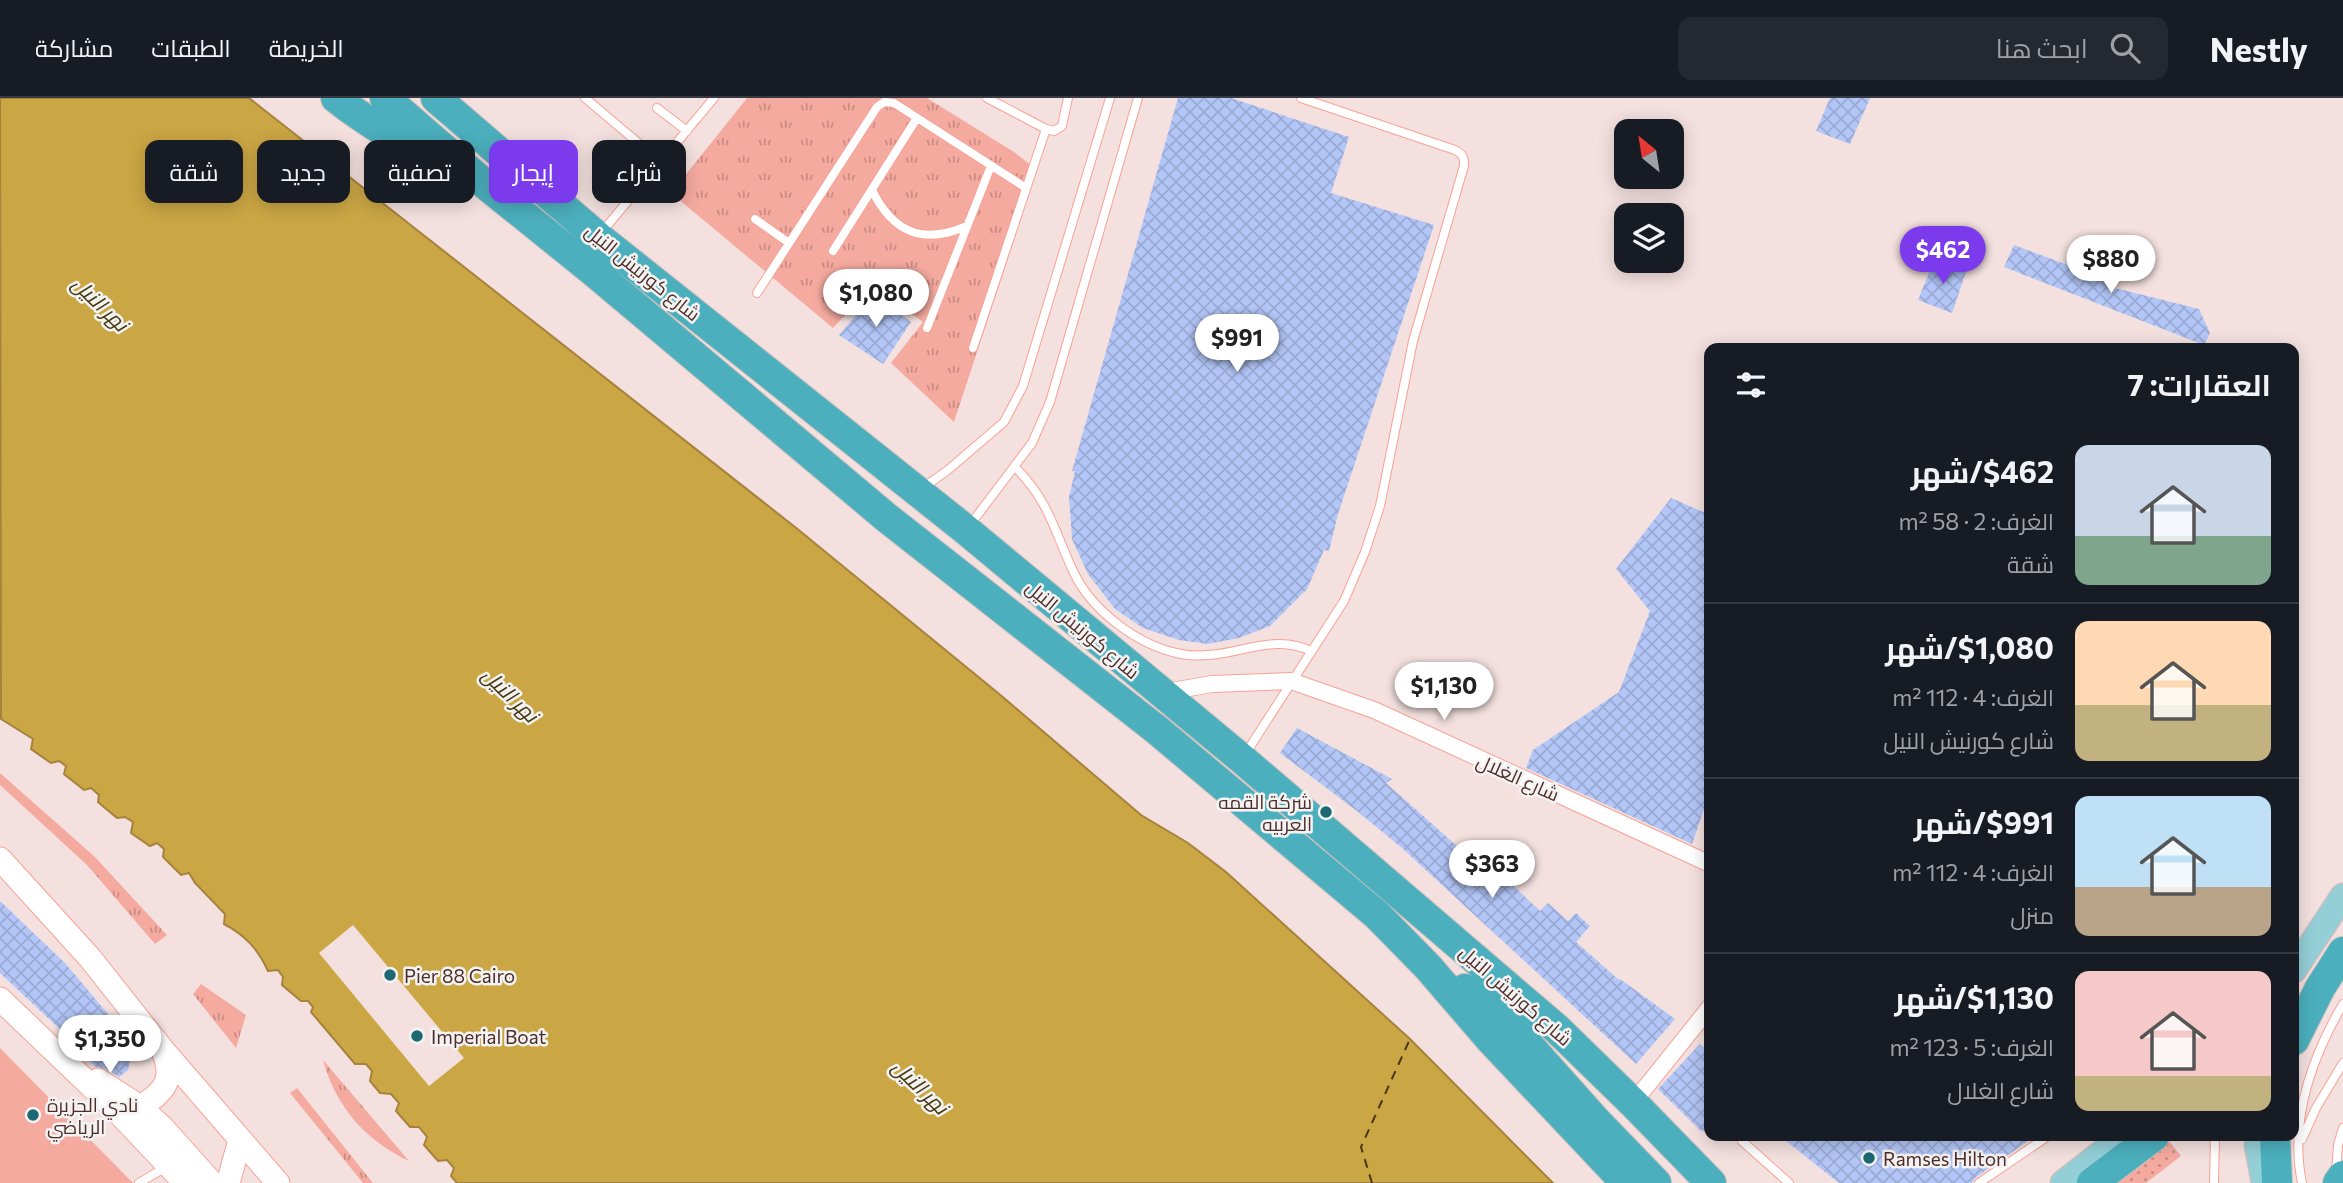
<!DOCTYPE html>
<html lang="ar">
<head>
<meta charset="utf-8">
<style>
  :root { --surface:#171b24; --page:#242831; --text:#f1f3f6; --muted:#9ea1a6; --line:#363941; --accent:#7c3aed }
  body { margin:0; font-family:Commissioner,Cairo,sans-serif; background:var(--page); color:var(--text); direction:rtl; height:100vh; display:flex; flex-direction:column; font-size:26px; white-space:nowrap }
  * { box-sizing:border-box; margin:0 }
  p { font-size:23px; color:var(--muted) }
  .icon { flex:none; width:38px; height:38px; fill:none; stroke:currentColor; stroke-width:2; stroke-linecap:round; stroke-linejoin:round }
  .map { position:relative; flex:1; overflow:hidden; direction:ltr }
  .details { position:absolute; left:1704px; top:245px; width:595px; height:798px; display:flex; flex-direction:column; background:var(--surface); border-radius:14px; box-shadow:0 4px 18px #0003; direction:rtl }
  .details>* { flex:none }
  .top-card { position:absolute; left:21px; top:42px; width:665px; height:63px; direction:rtl; display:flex; gap:14px }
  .needle { width:46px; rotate:330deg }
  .controls { position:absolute; left:1614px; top:21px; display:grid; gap:14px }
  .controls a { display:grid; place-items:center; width:70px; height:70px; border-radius:14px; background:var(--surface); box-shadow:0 4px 18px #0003; font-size:35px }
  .price { position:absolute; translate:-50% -60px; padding:0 16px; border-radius:24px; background:#fff; color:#222; font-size:23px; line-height:46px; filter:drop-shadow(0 2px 4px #0008) }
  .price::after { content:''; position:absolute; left:50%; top:42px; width:21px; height:16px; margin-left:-10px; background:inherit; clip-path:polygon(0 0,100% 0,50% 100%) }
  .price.on { background:var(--accent); color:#fff }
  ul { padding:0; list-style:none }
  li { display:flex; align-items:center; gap:21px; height:175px; padding:0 28px }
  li+li { border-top:2px solid var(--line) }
  li span { display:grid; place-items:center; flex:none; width:196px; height:140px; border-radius:14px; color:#555 }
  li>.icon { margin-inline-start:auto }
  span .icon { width:84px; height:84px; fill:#fffc; stroke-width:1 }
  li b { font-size:30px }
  h2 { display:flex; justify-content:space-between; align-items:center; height:84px; padding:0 28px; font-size:30px }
  .tag { padding:0 24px; border-radius:14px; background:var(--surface); box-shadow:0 4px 18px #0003; font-size:24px; line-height:63px }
  .tag.on { background:var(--accent); color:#fff }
  header { display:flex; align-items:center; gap:42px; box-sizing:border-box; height:98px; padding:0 35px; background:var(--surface); border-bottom:2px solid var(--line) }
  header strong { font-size:33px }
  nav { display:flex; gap:38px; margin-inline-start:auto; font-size:24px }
  .search { width:490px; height:63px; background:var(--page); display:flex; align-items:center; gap:18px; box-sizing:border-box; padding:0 24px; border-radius:14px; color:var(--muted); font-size:26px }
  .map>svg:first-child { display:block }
  .grass { fill:url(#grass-tufts) }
  .garden { fill:url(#garden-dots) }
  .pitch { fill:#f5aaa0 }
  .water { fill:#cba644; stroke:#a6823c; stroke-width:2 }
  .pier { fill:#f4e1df }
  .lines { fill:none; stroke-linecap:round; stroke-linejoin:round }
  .ferry { stroke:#48380f; stroke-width:2; stroke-dasharray:9 7; stroke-linecap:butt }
  .building { fill:url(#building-cross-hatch) }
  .lane-casing { stroke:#f8a195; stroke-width:10 }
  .street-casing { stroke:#f8a195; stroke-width:18 }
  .secondary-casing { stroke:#f8a195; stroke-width:25 }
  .primary-casing { stroke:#cac0be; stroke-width:27 }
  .highway-casing { stroke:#cac0be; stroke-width:32 }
  .lane { stroke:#fff; stroke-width:8 }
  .street { stroke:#fff; stroke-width:16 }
  .secondary { stroke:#fff; stroke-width:23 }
  .primary { stroke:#94cfd7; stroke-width:24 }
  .highway { stroke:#4cafbd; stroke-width:30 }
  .poi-dot { fill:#1d6872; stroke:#f3f3f3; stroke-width:2.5 }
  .labels { text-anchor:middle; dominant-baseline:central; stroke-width:5; stroke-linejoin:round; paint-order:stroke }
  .street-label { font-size:19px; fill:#502d28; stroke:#f3f3f3 }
  .poi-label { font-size:19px; fill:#502d28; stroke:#f3f3f3; text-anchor:start }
  .water-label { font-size:21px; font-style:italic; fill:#48380f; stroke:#f3f3f3 }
</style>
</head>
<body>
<header>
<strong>Nestly</strong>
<div class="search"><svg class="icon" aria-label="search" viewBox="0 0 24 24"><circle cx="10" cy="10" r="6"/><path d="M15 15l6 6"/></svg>ابحث هنا</div>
<nav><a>الخريطة</a><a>الطبقات</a><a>مشاركة</a></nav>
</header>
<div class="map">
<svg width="2343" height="1085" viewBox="0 0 2343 1085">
  <defs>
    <pattern id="grass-tufts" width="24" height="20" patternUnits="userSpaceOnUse" patternTransform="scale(1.75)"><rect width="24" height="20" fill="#f5aaa0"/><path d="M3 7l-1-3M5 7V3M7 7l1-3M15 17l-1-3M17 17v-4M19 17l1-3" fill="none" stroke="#c98b82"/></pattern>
    <pattern id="garden-dots" width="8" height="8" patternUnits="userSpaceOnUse" patternTransform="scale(1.75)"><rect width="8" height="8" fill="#f5aaa0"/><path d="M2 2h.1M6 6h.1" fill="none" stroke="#c98b82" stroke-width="1.8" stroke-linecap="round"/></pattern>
    <pattern id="building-cross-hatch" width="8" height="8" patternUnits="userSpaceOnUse" patternTransform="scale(1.75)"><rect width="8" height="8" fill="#b2c6f7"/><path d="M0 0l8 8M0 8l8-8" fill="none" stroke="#9baad4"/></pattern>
  </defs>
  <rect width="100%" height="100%" fill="#f4e1df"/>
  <path class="grass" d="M747,0H927L1014,54L1037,72L954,324L891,265L923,224L872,188L833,230L671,95Z
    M0,675L95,759L167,837L155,846L87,767L0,687Z
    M201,886L246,917L236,950L193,896Z
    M323,962L409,1063C365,1042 336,1009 323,962Z
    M297,990L373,1085H363L290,995Z"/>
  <path class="garden" d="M2165,1038L2181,1058L2146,1085H2106Z"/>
  <path class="pitch" d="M0,950L133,1085H0Z"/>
  <path class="water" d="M0,0H249L795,429L998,595L1141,717L1188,745L1226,774L1410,941L1553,1085H457L451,1078L454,1070L447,1062L438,1063L424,1047L427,1039L419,1029H410L396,1013L399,1005L391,996L380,995L370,983L372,973L366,966H355L311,914L313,909L308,903H301L282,887L283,879L278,872L268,873C258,851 245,837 224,826L225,816L195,785L189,775L181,777L163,759L164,751L157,745L150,748L131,735L133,724L125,719L117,720L98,704L99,697L91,690L84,692L64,676L66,668L59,663L51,665L31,651L33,641L1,621Z"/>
  <path class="pier" d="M353,827L464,960L429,988L319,855Z"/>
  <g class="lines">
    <path class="ferry" d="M1372,1085L1361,1049L1410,941"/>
  </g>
  <path class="building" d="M1178,0H1231L1349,39L1331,95L1434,127L1338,416L1329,453L1324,452L1307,491L1270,528L1239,540L1208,546L1179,542L1143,530L1115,511L1088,476L1072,441L1069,399L1075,373H1072Z
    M1830,0H1870L1850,46L1816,33Z
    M2014,147L2089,175L2115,190L2199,211L2210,235L2204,247L2004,169Z
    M1934,162L1967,171L1952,215L1918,202Z
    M873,197L911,224L883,266L839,237Z
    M1671,400L1710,417V694L1692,746L1526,670L1533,652L1619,594L1650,513L1616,471Z
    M1297,630L1392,681L1386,685L1484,772L1500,775L1540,813L1548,805L1568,823L1576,815L1590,828L1576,844L1619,882L1620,881L1675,921L1636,966L1402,750L1357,713L1280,655Z
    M0,803L65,865L119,929L132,952L128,972L119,979L105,970L96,969L84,958L64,935L0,875Z
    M1700,946L1710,955V1026L1702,1034L1658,991Z
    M1780,1038H2035L1975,1080L1972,1085H1839Z"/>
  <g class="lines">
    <defs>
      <path id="lane" d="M585,0L661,64
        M987,0L1046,31L1054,33L1062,28L1068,0
        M657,10L687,33
        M872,92C893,135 923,147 967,128
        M755,121L789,145
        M601,135L714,0
        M833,153L917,20
        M757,195L877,9L884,4L894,5L1026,90
        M927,230L991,68
        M973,250L1046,31
        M1015,369C1050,404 1054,433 1074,475C1093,514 1139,548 1181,556C1228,565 1269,532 1311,553
        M924,389L948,372L1004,324L1023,288L1110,0
        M970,427L1032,345L1050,304L1138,0
        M1244,658L1344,503L1365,454L1380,408L1413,243L1464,68C1465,59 1462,56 1455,52L1301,0
        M2302,1041L2316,1010L2343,965
        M1742,1043L1789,1085
        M2336,1076L2338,1047L2343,1030
        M2214,1084L2215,1038
        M139,1085L166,1069
        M1979,1085L2048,1038
        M2302,1085C2289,1022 2312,959 2343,906"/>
      <path id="street" d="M1160,595L1212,586L1291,583L1374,612L1710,766
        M1633,1005L1710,909"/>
      <path id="secondary" d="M0,761L90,860L162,951L278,1085
        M0,901L115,1011L185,1085
        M98,982L140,1009L162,1029L212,1085
        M140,1009C165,994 175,981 163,953
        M228,1085L240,1042"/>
      <path id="primary" d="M2294,872L2343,798
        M2258,1038L2257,1047L2264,1085
        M2063,1085L2123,1038"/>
      <path id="highway" d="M336,0C370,27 407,48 446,67
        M385,0L480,82L593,173L887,420L1157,632L1377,817L1428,869L1490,941L1626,1085
        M436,0L598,139L966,432L1242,661L1557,931L1633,1005L1711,1085
        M1465,891L1514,931L1596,1023L1656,1085
        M2294,942L2320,890L2343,854
        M2275,1038L2277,1085
        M2092,1085L2154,1038
        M2338,1085L2343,1078"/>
    </defs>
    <use href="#lane" class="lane-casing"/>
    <use href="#street" class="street-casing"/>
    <use href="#secondary" class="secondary-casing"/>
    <use href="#primary" class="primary-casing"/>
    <use href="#highway" class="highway-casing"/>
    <use href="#lane" class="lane"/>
    <use href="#street" class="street"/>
    <use href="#secondary" class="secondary"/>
    <use href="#primary" class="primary"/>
    <use href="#highway" class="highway"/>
  </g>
  <g class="poi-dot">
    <circle cx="1326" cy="714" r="7"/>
    <circle cx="390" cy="877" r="7"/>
    <circle cx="417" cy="938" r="7"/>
    <circle cx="33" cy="1017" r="7"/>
    <circle cx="1869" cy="1060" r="7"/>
  </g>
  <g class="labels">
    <g class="street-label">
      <text transform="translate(643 174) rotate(39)">شارع كورنيش النيل</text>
      <text transform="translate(1083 531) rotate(40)">شارع كورنيش النيل</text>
      <text transform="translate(1518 679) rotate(24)">شارع الغلال</text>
      <text transform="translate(1516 897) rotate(41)">شارع كورنيش النيل</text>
    </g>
    <g class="poi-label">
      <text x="1312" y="703" text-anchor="end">شركة القمه<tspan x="1312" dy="22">العربيه</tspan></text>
      <text x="404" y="877">Pier 88 Cairo</text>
      <text x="431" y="938">Imperial Boat</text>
      <text x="47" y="1006">نادي الجزيرة<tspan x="47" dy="22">الرياضي</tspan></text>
      <text x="1883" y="1060">Ramses Hilton</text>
    </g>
    <g class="water-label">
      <text transform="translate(101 205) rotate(44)">نهر النيل</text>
      <text transform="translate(511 596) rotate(44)">نهر النيل</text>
      <text transform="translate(921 988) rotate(44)">نهر النيل</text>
    </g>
  </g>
</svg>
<div class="controls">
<a><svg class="needle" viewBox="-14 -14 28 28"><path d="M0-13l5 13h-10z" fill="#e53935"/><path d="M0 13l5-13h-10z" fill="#9ea1a6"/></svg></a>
<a><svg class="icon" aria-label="layers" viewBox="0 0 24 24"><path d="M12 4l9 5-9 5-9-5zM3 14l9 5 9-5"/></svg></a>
</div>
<b class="price on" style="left:1943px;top:188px">$462</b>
<b class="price" style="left:2111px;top:197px">$880</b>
<b class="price" style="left:876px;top:231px">$1,080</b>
<b class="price" style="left:1237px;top:276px">$991</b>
<b class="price" style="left:1444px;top:624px">$1,130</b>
<b class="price" style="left:1492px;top:802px">$363</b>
<b class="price" style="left:110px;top:977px">$1,350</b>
<div class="top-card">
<a class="tag">شراء</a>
<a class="tag on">إيجار</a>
<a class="tag">تصفية</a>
<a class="tag">جديد</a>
<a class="tag">شقة</a>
</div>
<section class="details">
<h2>العقارات: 7<svg class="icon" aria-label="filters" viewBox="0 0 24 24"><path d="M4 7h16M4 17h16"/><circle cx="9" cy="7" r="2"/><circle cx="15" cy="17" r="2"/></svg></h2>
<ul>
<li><span style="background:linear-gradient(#c9d6e8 65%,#7fa58c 0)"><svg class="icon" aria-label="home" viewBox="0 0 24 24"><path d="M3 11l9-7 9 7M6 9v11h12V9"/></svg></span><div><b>$462/شهر</b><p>الغرف: 2 · 58 m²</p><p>شقة</p></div></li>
<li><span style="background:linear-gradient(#ffd9b3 60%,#c2b280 0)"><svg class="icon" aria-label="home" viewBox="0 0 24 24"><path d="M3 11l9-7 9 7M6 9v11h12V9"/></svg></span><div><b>$1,080/شهر</b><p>الغرف: 4 · 112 m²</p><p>شارع كورنيش النيل</p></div></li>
<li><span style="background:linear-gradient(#bfe0f5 65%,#b9a48a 0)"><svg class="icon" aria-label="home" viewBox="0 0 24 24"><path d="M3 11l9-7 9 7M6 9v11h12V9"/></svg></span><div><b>$991/شهر</b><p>الغرف: 4 · 112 m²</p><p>منزل</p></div></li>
<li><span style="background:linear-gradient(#f6c9c9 75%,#c2b280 0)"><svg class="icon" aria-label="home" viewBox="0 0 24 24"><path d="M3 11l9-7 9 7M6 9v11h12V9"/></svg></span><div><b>$1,130/شهر</b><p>الغرف: 5 · 123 m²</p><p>شارع الغلال</p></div></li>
</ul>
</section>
</div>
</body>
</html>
